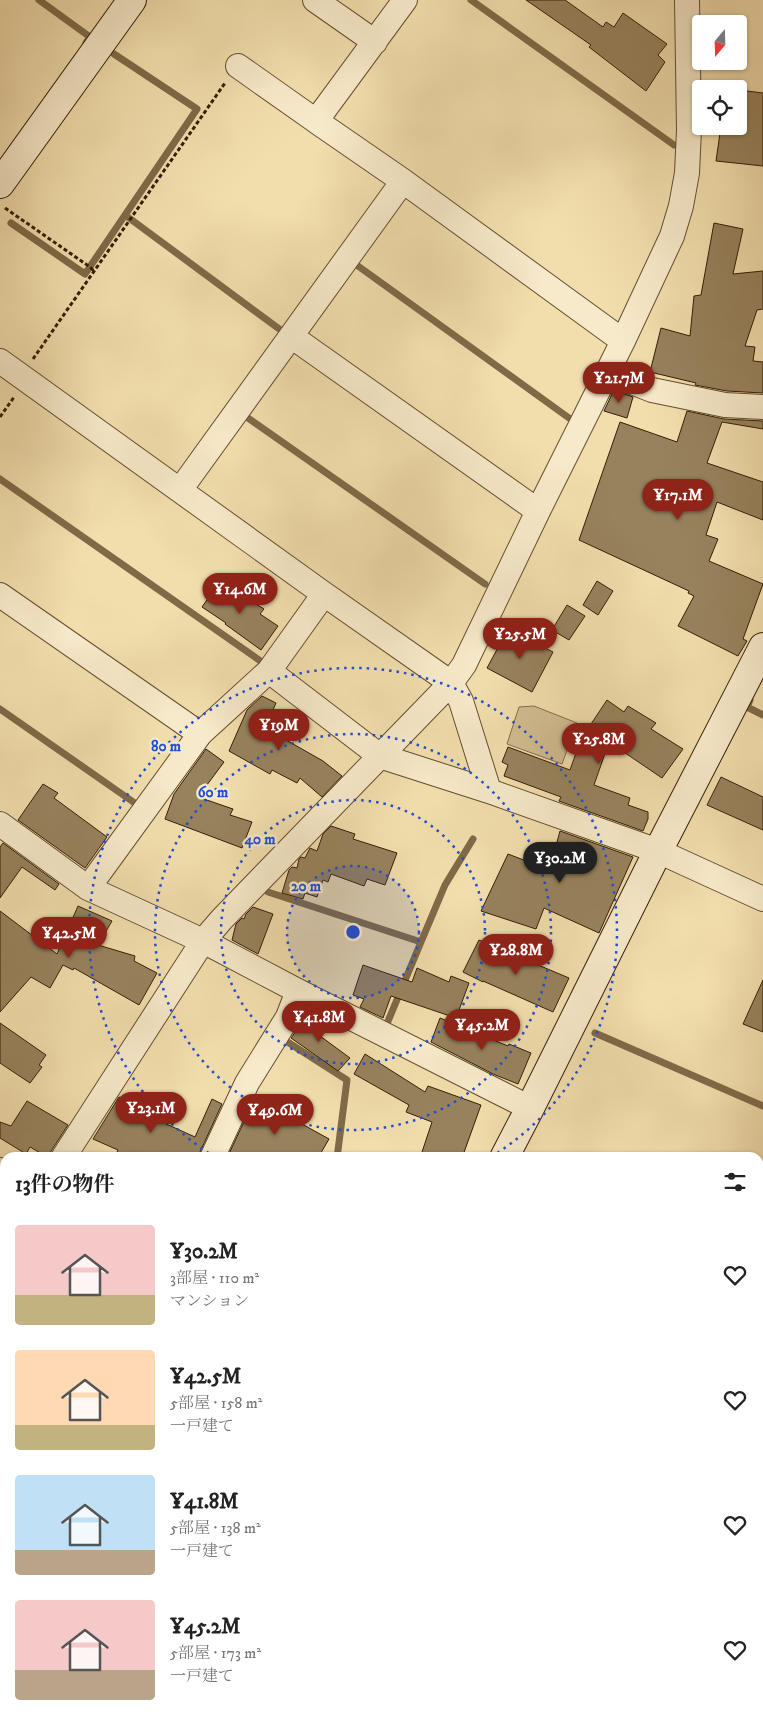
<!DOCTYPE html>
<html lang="ja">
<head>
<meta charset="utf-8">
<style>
  :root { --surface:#fff; --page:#f2f2f2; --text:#222; --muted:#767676; --accent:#8f2418 }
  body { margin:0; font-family:"IM FELL DW Pica","Noto Serif JP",serif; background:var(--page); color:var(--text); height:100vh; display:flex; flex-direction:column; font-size:19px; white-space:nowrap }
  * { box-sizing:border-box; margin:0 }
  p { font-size:16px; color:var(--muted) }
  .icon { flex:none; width:28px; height:28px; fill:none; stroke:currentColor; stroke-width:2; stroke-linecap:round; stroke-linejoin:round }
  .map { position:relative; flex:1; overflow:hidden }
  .sheet { position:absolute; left:0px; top:1152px; width:764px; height:571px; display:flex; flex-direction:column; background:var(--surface); border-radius:15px 15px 0 0; box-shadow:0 1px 4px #0004 }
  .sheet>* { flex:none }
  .needle { width:32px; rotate:199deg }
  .tools { position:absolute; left:692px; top:15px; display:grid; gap:10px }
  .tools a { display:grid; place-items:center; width:55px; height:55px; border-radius:5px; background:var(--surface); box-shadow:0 1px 4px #0004; font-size:25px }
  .price { position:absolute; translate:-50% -42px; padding:0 11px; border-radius:18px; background:var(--accent); color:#fff; font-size:16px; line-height:32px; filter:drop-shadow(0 1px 2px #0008) }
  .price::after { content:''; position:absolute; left:50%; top:30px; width:15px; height:11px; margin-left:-8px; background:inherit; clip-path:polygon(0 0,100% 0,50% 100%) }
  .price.selected { background:#222; color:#fff }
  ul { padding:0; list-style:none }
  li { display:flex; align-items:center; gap:15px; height:125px; padding:0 15px }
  li span { display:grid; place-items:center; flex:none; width:140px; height:100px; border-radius:5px; color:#555 }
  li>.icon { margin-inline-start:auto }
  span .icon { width:60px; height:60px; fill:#fffc; stroke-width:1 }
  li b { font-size:21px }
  h2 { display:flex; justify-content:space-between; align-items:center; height:60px; padding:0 15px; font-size:21px }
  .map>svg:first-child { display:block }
  .green { fill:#d2bd91; stroke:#836e4c }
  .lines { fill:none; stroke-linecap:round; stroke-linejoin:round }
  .stream { stroke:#7f6a48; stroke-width:7 }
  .building { fill:#97825d; stroke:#341e06 }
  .street-casing { stroke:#644e30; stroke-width:26 }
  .secondary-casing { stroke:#341e06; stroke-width:30 }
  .path { stroke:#341e06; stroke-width:3; stroke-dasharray:4 2.5; stroke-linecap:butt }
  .street { stroke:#f7eaca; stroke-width:24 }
  .secondary { stroke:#f7eaca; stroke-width:28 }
  .ring { fill:none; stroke:#1d4ed8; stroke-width:2.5; stroke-dasharray:2.5 5 }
  .centre { fill:#1d4ed8; stroke:#f7eaca; stroke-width:2.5 }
  .ring-label { font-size:15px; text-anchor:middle; font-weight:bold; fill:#1d4ed8; stroke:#f7eaca; stroke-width:4.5; stroke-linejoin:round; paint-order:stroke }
</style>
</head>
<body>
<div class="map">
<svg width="763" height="1723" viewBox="0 0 763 1723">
  <rect width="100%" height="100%" fill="#f2dead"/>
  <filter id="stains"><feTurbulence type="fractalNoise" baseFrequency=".004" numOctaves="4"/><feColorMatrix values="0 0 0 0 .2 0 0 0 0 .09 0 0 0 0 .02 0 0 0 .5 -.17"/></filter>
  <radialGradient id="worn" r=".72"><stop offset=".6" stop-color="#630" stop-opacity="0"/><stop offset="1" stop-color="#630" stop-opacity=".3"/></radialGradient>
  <path class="green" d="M534,706L577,723L562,764L507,744L519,707Z"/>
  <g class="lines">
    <path class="stream" d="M39,0L90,37L86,43
      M471,0L674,145
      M125,215L282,331
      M11,223L85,274L197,109L114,54
      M358,266L569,418
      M248,418L485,584
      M0,479L262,662
      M750,700L747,707L763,715
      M0,709L139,806
      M268,892L421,942L386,1026
      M421,942L445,885L473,839
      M595,1033L763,1106
      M286,1041L347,1080L337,1158
      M759,1545L763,1535"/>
  </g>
  <path class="building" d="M526,0H565L603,27L606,22L614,27L623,13L667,44L658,55L665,62L646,91L589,47L591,45Z
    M739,90L763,93V166L716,161L721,126H739Z
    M714,223L743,229L733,274L763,271V309L757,310L745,346L755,347L753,361L763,362V393L727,391L695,385L696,383L650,372L661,328L690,336L694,296L701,295Z
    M614,390L633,397L627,418L604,411Z
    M687,411L724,419L763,421V429L722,422L707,463L763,482V520L717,502L706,535L718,539L709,561L763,584L743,639L747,641L738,656L678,626L694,596L688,593L689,591L579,540L620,422L677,442Z
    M220,581L264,609L260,614L278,626L261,650L225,624L226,623L202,607Z
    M597,581L613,591L598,615L583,605Z
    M567,605L585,616L569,640L552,630Z
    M508,629L553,652L532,692L487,668Z
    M262,696L276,703L265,728L323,761L342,776L322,797L300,778L297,783L272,770L270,774L229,751L247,710Z
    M607,700L624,712L628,706L656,723L651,729L683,749L662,778L609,742L594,785L630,798L628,805L648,812V819L643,831L559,801L561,797L504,776L508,765L502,762L508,747L570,770L581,739Z
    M206,749L224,762L198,797L233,809L230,815L252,822L242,848L165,819L174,794Z
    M721,777L763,797V830L707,805Z
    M43,784L58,793L54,798L107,837L85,868L18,820Z
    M331,826L355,834L353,839L397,853L385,885L367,879L364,886L331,874L328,882L323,880L317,897L305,893L303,899L282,893L289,870L292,867L297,868L299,859L301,857L305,858L310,848L317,851L323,834Z
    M560,831L633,857L599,933L544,908L536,929L481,911L508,854L534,864L539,848L554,853Z
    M3,843L59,884L55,890L22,867L0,898V847Z
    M78,906L112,921L98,945L135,956L134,961L157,973L139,1005L74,968L73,970L63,965L50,988L31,977L0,1012V911L57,954Z
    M253,907L273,914L258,954L232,940L236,924L242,918L244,919L246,914Z
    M479,940L569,978L553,1012L483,981V982L463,972Z
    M363,965L412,982L417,968L449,982L451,976L469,983L456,1018L391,996L383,1018L360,1007L364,999L353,995Z
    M763,980V1032L743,1024Z
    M309,1013L324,1023L316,1033L350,1058L338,1071L291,1038Z
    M440,1018L508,1046L509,1044L531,1053L518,1084L493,1074L431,1042Z
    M0,1023L46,1055L39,1065L42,1067L30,1083L0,1063Z
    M365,1054L425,1092L428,1086L481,1105L462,1158H420L432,1122L406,1112L409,1105L354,1074Z
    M119,1097L135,1104L133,1109L195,1137L212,1099L222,1104L200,1152L199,1158H114L118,1150L93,1139Z
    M255,1098L329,1139L318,1158H227Z
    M27,1101L68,1125L51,1151L49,1158L30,1147L26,1154L0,1138V1122L11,1126Z"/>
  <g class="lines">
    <defs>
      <path id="street" d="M315,0L375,42
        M405,0L316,121L403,181L623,341
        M238,66L316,121
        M291,336L538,511
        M0,361L324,594L451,683L461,701L489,791L658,851L763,899
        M607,372L652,390L725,405L763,407
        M180,490L403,181
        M0,595L200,734
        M269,671L324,594
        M0,824L88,888L203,941L298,991L530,1108
        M88,888L200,734L269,671L380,756L489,791
        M63,1158L203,941L222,919L451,683L464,665L538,511L623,341L672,236L681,206L687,173L689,130L687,0
        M212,1158L247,1083L288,1017L298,991
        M0,1170L5,1172
        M0,1265L5,1256
        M759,1310L763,1312
        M759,1523L763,1514
        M759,1630L763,1632
        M700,1719L704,1723"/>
      <path id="secondary" d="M0,184L132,0
        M504,1158L530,1108L658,851L763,647
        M150,1723L153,1719"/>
    </defs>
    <use href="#street" class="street-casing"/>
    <use href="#secondary" class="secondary-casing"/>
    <path class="path" d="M5,208L90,267L94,271
      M33,359L225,83
      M0,417L14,397
      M280,1723L285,1719"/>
    <use href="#street" class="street"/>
    <use href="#secondary" class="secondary"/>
  </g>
  <circle cx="353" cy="932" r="66" fill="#1d4ed8" fill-opacity=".12"/>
  <g class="ring">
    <circle cx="353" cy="932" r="66"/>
    <circle cx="353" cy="932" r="132"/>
    <circle cx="353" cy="932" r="198"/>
    <path d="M215 1157A264 264 0 1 1 491 1157"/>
  </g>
  <circle cx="353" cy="932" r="8" class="centre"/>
  <g class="ring-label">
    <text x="166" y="751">80 m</text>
    <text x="213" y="797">60 m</text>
    <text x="260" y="844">40 m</text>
    <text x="306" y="891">20 m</text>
  </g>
  <rect width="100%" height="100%" filter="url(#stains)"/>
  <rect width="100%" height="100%" fill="url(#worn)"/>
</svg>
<div class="tools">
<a><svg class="needle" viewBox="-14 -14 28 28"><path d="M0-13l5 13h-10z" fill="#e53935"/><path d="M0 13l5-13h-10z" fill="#767676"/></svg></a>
<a><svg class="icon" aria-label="locate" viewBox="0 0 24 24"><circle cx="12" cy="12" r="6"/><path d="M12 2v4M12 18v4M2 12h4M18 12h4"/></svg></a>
</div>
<b class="price" style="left:619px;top:404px">¥21.7M</b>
<b class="price" style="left:678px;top:521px">¥17.1M</b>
<b class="price" style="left:240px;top:615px">¥14.6M</b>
<b class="price" style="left:520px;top:660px">¥25.5M</b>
<b class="price" style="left:279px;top:751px">¥19M</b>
<b class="price" style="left:599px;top:765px">¥25.8M</b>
<b class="price selected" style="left:560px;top:884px">¥30.2M</b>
<b class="price" style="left:69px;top:959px">¥42.5M</b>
<b class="price" style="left:516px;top:976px">¥28.8M</b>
<b class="price" style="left:319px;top:1043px">¥41.8M</b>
<b class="price" style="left:482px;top:1051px">¥45.2M</b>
<b class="price" style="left:151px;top:1134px">¥23.1M</b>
<b class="price" style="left:275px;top:1136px">¥49.6M</b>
<section class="sheet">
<h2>13件の物件<svg class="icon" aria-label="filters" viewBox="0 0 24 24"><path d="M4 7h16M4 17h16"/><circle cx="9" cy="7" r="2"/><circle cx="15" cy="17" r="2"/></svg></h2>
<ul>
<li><span style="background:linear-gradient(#f6c9c9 70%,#c2b280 0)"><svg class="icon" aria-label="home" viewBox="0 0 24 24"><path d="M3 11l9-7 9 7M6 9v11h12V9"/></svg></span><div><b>¥30.2M</b><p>3部屋 · 110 m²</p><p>マンション</p></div><svg class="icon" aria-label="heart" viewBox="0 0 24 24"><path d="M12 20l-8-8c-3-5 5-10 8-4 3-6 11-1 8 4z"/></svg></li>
<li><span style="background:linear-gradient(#ffd9b3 75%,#c2b280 0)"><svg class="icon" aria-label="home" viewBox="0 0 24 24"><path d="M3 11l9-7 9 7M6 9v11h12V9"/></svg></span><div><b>¥42.5M</b><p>5部屋 · 158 m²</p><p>一戸建て</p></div><svg class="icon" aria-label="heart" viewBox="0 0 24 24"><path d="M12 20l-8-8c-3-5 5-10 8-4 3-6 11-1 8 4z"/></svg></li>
<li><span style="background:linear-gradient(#bfe0f5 75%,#b9a48a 0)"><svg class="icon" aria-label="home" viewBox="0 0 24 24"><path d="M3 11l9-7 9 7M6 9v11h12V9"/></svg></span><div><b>¥41.8M</b><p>5部屋 · 138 m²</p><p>一戸建て</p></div><svg class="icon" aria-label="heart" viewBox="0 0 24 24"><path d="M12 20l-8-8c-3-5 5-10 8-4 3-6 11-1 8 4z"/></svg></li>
<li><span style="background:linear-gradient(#f6c9c9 70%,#b9a48a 0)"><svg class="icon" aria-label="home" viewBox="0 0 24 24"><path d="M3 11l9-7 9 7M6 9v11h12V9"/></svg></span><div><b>¥45.2M</b><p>5部屋 · 173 m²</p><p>一戸建て</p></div><svg class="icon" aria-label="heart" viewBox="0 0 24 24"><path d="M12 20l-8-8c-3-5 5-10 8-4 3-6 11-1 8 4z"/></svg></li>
</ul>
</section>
</div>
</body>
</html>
